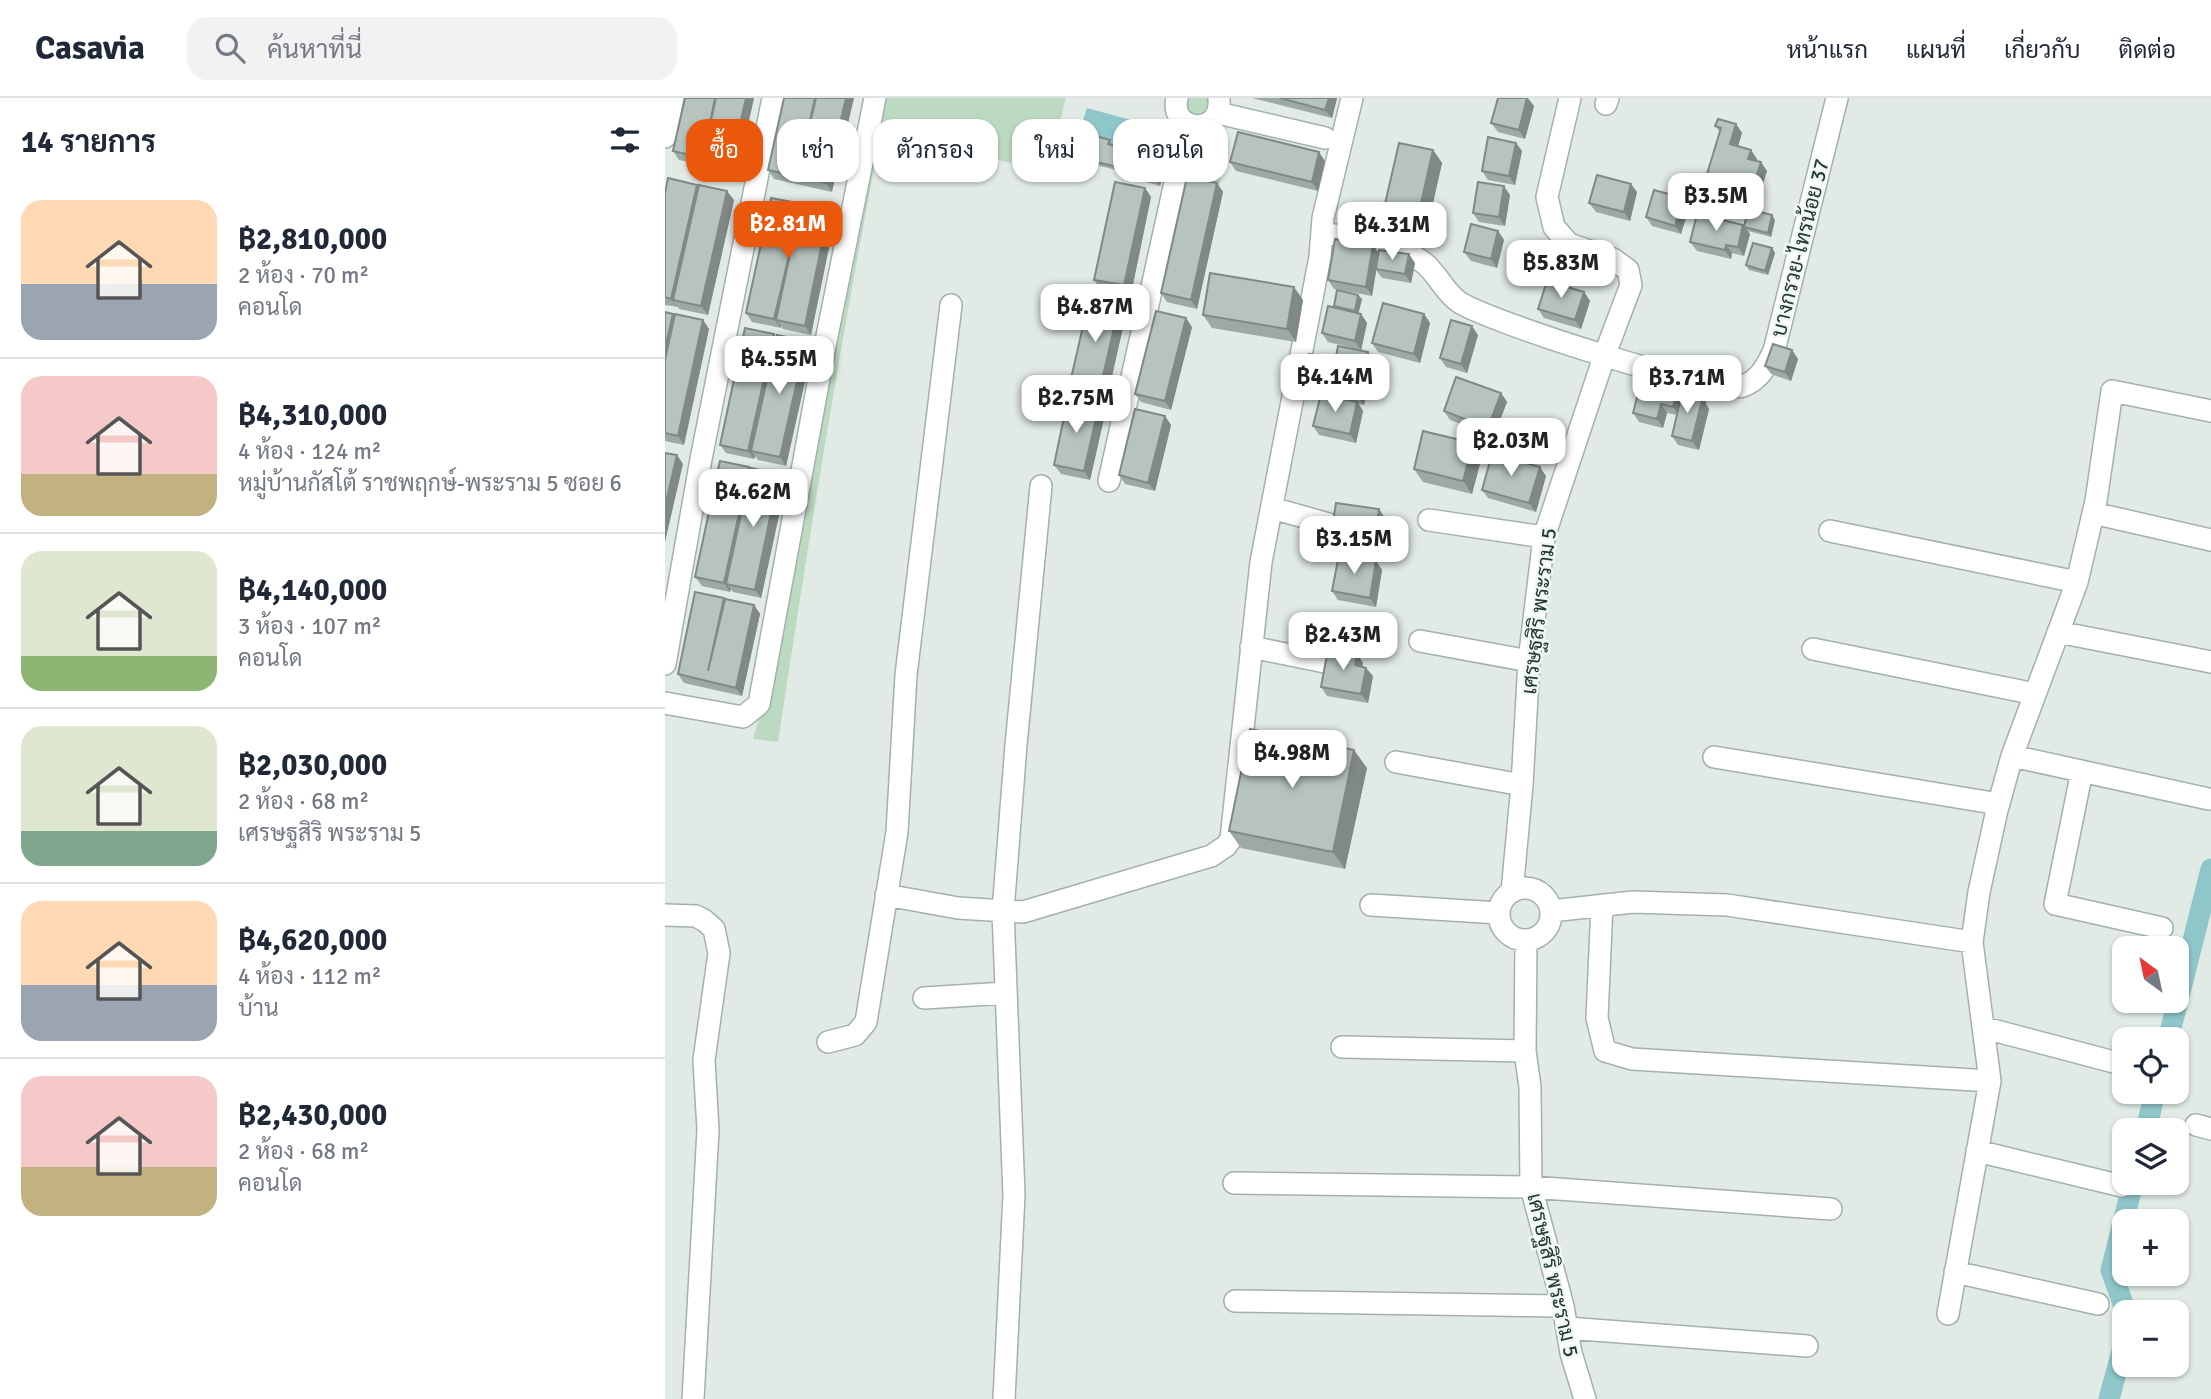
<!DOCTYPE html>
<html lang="th">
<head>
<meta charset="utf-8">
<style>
  :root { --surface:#fff; --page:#f2f2f3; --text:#1f2937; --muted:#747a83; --line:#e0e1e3; --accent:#ea580c }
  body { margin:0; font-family:Signika,Sarabun,sans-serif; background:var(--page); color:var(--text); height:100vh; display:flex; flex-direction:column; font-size:26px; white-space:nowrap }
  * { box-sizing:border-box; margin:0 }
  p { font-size:23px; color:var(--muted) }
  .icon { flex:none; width:38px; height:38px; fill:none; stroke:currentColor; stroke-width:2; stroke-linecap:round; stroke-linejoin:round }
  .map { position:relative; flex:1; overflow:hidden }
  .details { display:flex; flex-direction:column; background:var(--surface); width:665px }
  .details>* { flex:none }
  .top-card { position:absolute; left:21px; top:21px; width:665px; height:63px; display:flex; gap:14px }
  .needle { width:46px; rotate:327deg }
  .controls { position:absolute; left:1447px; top:838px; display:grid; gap:14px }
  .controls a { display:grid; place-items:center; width:77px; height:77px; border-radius:14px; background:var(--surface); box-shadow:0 2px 5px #0004; font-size:35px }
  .price { position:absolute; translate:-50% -60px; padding:0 16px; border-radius:14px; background:#fff; color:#222; font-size:23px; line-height:46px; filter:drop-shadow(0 2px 4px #0008) }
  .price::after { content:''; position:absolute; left:50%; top:42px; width:21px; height:16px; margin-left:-10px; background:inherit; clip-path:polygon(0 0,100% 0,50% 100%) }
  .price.active { background:var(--accent); color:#fff }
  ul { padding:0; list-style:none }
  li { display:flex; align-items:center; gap:21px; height:175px; padding:0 21px }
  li+li { border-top:2px solid var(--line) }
  li span { display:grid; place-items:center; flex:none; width:196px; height:140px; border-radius:21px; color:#555 }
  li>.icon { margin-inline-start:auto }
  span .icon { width:84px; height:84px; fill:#fffc; stroke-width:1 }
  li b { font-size:30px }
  h2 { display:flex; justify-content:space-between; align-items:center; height:84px; padding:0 21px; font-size:30px }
  .tag { padding:0 24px; border-radius:21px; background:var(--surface); box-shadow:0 2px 5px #0004; font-size:24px; line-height:63px }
  .tag.active { background:var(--accent); color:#fff }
  header { display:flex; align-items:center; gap:42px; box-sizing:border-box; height:98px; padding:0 35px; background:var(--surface); border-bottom:2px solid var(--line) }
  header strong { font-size:33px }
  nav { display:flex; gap:38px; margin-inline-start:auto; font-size:24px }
  .search { width:490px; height:63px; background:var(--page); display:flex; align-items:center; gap:18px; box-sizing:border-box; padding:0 24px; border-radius:21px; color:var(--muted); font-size:26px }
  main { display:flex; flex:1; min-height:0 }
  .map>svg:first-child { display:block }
  .green { fill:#bcd9c1 }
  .water { fill:#8ec6c9 }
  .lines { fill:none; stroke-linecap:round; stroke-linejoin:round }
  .canal { stroke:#8ec6c9; stroke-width:21 }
  .minor-casing { stroke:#a4b1ab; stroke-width:24 }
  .minor { stroke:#fff; stroke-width:21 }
  .wall { fill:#9da9a3 }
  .shaded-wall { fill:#808985 }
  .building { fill:#b7c4be; stroke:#808985; stroke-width:2 }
  .labels { text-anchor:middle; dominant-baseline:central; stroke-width:5; stroke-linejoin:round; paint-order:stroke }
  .street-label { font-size:21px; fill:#233931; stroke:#f1f7f3 }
</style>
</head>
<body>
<header>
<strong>Casavia</strong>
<div class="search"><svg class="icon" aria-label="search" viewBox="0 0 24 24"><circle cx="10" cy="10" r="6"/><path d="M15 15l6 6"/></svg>ค้นหาที่นี่</div>
<nav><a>หน้าแรก</a><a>แผนที่</a><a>เกี่ยวกับ</a><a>ติดต่อ</a></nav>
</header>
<main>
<section class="details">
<h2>14 รายการ<svg class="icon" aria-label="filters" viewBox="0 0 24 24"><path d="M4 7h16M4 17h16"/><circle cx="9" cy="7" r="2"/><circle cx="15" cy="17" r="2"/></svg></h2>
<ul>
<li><span style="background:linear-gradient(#ffd9b3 60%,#9aa5b1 0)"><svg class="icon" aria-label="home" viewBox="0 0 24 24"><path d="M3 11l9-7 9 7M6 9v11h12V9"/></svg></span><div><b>฿2,810,000</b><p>2 ห้อง · 70 m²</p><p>คอนโด</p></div></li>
<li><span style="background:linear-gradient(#f6c9c9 70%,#c2b280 0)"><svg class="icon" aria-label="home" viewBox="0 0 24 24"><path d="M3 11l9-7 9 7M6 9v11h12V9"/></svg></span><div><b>฿4,310,000</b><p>4 ห้อง · 124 m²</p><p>หมู่บ้านกัสโต้ ราชพฤกษ์-พระราม 5 ซอย 6</p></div></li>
<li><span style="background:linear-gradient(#dfe7d0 75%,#8fb573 0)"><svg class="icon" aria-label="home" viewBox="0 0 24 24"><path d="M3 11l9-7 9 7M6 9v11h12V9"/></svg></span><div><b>฿4,140,000</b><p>3 ห้อง · 107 m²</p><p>คอนโด</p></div></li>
<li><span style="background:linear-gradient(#dfe7d0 75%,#7fa58c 0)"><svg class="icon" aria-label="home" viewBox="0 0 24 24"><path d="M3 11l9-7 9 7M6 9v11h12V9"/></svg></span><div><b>฿2,030,000</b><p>2 ห้อง · 68 m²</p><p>เศรษฐสิริ พระราม 5</p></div></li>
<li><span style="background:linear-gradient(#ffd9b3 60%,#9aa5b1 0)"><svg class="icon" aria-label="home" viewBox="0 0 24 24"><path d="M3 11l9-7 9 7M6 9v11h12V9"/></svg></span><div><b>฿4,620,000</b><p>4 ห้อง · 112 m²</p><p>บ้าน</p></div></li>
<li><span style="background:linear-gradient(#f6c9c9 65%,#c2b280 0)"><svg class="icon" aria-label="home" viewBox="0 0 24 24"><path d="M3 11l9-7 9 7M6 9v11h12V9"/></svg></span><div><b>฿2,430,000</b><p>2 ห้อง · 68 m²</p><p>คอนโด</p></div></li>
</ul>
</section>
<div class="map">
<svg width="1546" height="1301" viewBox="0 0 1546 1301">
  <rect width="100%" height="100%" fill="#e1eae5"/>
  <path class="green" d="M215,0H401L382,73L216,36C176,238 144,440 113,644L88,641L100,599Z
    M522,0H543L545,12L535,20L523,15L520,3Z
    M540,38L564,45L554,88L523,82L530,43Z"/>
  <path class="water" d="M422,10L477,25L469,52L431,42L433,34L416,29Z"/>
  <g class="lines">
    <path class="canal" d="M1503,942L1546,771
      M1481,1032L1490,994
      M1461,1214L1446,1172L1468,1085
      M1444,1301L1460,1242"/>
    <defs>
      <path id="minor" d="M512,0C504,35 557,38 554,2
        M941,6L943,0
        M553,15L660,40
        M0,39L8,0
        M658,135C681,139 708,140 731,150C740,153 751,159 759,165C772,175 780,195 794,204C824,224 1051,297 1078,288C1095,282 1102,267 1109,253L1172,0
        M444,383L523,26
        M607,410L667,427
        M1428,415L1546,442
        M764,422L879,439
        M1165,433L1412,484
        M1393,534L1546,564
        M755,543L864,563
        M586,549L660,564
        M1148,551L1370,596
        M0,566L36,361L108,0
        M0,605L78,619L94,606L160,248L210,0
        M1347,658L1544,701
        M1049,659L1334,706
        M731,664L857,687
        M1417,673L1390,806L1497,830
        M834 816a26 26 0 1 1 52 0a26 26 0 1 1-52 0Z
        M847,794L857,687L864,563L879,439L940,256L966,187L963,172L948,161L904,146L889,129L882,99L905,0
        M221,797L293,810L358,814L546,758L561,748L566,741L596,464L655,159L658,120L687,0
        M706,807L834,815
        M937,807L932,920L940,953L967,961L1325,983
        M886,813L968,804L1062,807L1307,844
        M0,817L31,818L40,823L49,831L54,855L39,962L43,1032L28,1301
        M861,842L860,953L865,989L866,1089L898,1208L906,1255L920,1301
        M259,900L341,895
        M1320,930L1460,967
        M163,944L190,937L201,924L232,734L241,577L286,207
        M677,949L860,953
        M1531,1027L1546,1031
        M1312,1053L1457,1088
        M569,1085L866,1089L1166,1111
        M1290,1174L1433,1206
        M570,1203L898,1208
        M1283,1216L1325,983L1307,844L1314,794L1332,712L1347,658L1412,484L1431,403L1447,293L1546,313
        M902,1230L1142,1248
        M339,1301L349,1097L338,813L351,647L376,388"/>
    </defs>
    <use href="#minor" class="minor-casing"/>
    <use href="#minor" class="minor"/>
  </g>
  <path class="wall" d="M20,0H89L72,75L14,62L8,53Z
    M119,0L167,94L109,81L103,72Z
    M587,0H672L667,20Z
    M863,0L869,8L860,41L833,34L826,25Z
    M1071,26L1077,35L1073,48L1092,61L1091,63L1102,73L1094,98L1049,84L1042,76L1055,34L1050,28Z
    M507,31L510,35L495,88L474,82L471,77L391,57L388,53L445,42L447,47L477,55Z
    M851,45L857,53L850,87L823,82L817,73Z
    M768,52L777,65L760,140L726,133L717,119Z
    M660,63L653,93L571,73L565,64Z
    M552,85L558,94L532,211L502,204L496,195Z
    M33,89L69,102L43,217L14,211L13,209L0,207V95Z
    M480,90L486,99L466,196L435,191L429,182Z
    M972,94L965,123L931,114L924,105Z
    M845,97L840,128L814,124L808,115Z
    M1024,109L1016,136L987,128L981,119Z
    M170,120L146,237L118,231L116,228V230L87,224L81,215Z
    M1110,122L1106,139L1083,133L1085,136L1079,158L1067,155L1066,161L1032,153L1025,144L1079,128Z
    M833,133L839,142L832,170L806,163L799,154Z
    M708,147L714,155L750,165L746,185L717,180L711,172L707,198L669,191L663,182Z
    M1107,150L1110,155L1103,177L1084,172L1081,167Z
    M919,194L925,203L916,231L879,220L873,211Z
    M693,197L697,201L693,215L696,216L702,225L696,252L663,244L657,235L670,210L669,208Z
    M638,202L631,244L547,230L538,217Z
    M0,214L8,216L9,218L38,222L44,231L19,347L0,343Z
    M461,216L442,300L412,294L405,285Z
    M759,216L765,225L755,265L713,254L707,245Z
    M527,229L506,312L476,304L470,296Z
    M109,236L111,240L147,252L121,368L93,362L90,358L89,361L61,355L55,347Z
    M813,237L802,275L781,269L775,260Z
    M1127,252L1133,261L1126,283L1106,276L1100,268Z
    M703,254L706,258L704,270H703L705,273L699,307L694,306L698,313L691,345L654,337L648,328L654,301L644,299L641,294L661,286L662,281L644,278L641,274L671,259Z
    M836,295L842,304L829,338L785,322L779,313Z
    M1035,295L1041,304V306L1044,311L1034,352L1013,347L1007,338L1012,317L1002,315L998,330L974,324L968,315L1016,298Z
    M434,307L440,316L425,382L396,376L389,367Z
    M500,318L506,327L490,393L460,386L454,377Z
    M817,358L807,396L758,384L749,371Z
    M86,372L114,376L121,385L96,500L68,494L66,491L65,494L37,488L30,479Z
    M881,378L871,414L823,400L817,392Z
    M720,420L714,458L672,451L665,442Z
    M711,463L717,472L711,509L673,502L667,493Z
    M59,500L60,501L89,507L95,516L77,598L19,585L13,576Z
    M692,556L698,565L697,569L708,578L703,605L662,598L656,589Z
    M702,670L680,771L576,750L564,733Z"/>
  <path class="shaded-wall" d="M81,0H89L72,75L66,66Z
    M181,0H189L167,94L161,85Z
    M664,0H672L667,20L660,12Z
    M862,0L869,8L860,41L854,32Z
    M1071,26L1077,35L1071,55L1065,46Z
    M507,31L510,35L495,88L492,83Z
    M851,45L857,53L850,87L844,78Z
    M768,52L777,65L760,140L751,127Z
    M1086,52L1092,61L1089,69L1083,61Z
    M654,54L660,63L653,93L647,84Z
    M1096,64L1102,73L1094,98L1088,89Z
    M552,85L558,94L532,211L526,202Z
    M966,86L972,94L965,123L959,114Z
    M32,87L38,95L8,202L12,210L6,201Z
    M839,88L845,97L840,128L834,119Z
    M480,90L486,99L466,196L459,187Z
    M62,93L69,102L43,217L36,208Z
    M1018,100L1024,109L1016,136L1010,128Z
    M164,111L170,120L146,237L140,228Z
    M1107,117L1110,122L1106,139L1103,135Z
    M133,119L111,222L116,228V230L109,221Z
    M1078,127L1085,136L1079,158L1073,149Z
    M833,133L839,142L832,170L826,161Z
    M708,147L714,156L707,198L701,189Z
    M1061,147L1067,155L1066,161L1060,152Z
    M1107,150L1110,155L1103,177L1100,173Z
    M744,156L750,165L746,185L740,176Z
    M629,189L638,202L631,244L622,231Z
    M919,194L925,203L916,231L910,222Z
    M693,197L697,201L693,217L690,213Z
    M454,208L461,216L442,300L435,291Z
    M8,216L14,225L0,269V250Z
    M696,216L702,225L696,252L690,243Z
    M759,216L765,225L755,265L749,256Z
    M521,220L527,229L506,312L500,303Z
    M38,222L44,231L19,347L13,338Z
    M807,228L813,237L802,275L796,266Z
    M109,236L115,245L86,353L90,358L89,361L83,353Z
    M141,243L147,252L121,368L115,359Z
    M1127,252L1133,261L1126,283L1120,274Z
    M703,254L706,258L704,270L701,265Z
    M663,260L666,264L663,282L660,277Z
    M699,265L705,273L699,307L693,299Z
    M658,283L661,287L658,302L655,297Z
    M1012,293L1018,302L1014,317L1008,309Z
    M836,295L842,304L829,338L823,330Z
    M1035,295L1041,304V306L1044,311L1034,352L1027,343Z
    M692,304L698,313L691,345L685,336Z
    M996,306L1002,315L998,330L992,321Z
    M434,307L440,316L425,382L419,373Z
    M500,318L506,327L490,393L483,385Z
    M808,345L817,358L807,396L798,383Z
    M12,357L18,366L0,444V408Z
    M84,369L90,378L61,486L66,491L65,494L59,485Z
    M875,369L881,378L871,414L864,405Z
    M114,376L121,385L96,500L90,492Z
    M714,411L720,420L714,458L708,449Z
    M711,463L717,472L711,509L705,500Z
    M89,507L95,516L77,598L71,590Z
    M692,556L698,565L696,576L690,567Z
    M701,570L708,578L703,605L696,596Z
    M689,652L702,670L680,771L668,754Z"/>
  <path class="building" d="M20,0H50L42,40L51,0H81L66,66L8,53Z
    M119,0H150L135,68L151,0H181L161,85L103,72Z
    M615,0H664L660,12Z
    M833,0H862L854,32L826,25Z
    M1053,21L1071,26L1065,46L1086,52L1083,61L1096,64L1088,89L1042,76L1056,30L1050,28Z
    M486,25L507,31L492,83L471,77L472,74L388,53L395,28L445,42L443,46L477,55Z
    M573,34L654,54L647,84L565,64Z
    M823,39L851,45L844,78L817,73Z
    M734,45L768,52L751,127L717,119Z
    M932,77L966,86L959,114L924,105Z
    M522,79L552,85L526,202L496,195Z
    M3,80L32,87L6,201L0,199V95Z
    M450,84L480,90L459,187L429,182Z
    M813,84L839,88L834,119L808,115Z
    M34,87L62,93L36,208L8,202Z
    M989,92L1018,100L1010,128L981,119Z
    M106,100L164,111L140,228L111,222L133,119L109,221L81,215Z
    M1083,111L1107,117L1103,135L1079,129Z
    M1032,116L1078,127L1073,149L1061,147L1060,152L1025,144Z
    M806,126L833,133L826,161L799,154Z
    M670,141L708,147L701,189L663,182Z
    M1088,145L1107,150L1100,173L1081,167Z
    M714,152L744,156L740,176L711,171Z
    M545,175L629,189L622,231L538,217Z
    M882,183L919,194L910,222L873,211Z
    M672,192L693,197L690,213L669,208Z
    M424,202L454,208L435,291L405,285Z
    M718,205L759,216L749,256L707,245Z
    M663,208L696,216L690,243L657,235Z
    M491,213L521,220L500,303L470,296Z
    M0,214L8,216L0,250Z
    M10,216L38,222L13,338L0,335V262Z
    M786,222L807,228L796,266L775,260Z
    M80,230L109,236L83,353L55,347Z
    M112,237L141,243L115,359L86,353Z
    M1108,246L1127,252L1120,274L1100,268Z
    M673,248L703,254L701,265L671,259Z
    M644,256L663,260L660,277L641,274Z
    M666,258L699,265L693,299L659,293Z
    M791,279L836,295L823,330L779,313Z
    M644,280L658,283L655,297L641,294Z
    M976,284L1012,293L1008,309L996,306L992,321L968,315Z
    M1018,291L1035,295L1034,301L1037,302L1027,343L1007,338Z
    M656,296L692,304L685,336L648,328Z
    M403,300L434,307L419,373L389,367Z
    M470,311L500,318L483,385L454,377Z
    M758,333L808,345L798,383L749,371Z
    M0,355L12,357L0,408Z
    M827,356L875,369L864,405L817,392Z
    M55,363L84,369L59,485L30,479Z
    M86,370L114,376L90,492L61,486Z
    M671,405L714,411L708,449L665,442Z
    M674,457L711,463L705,500L667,493Z
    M30,494L59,500L43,573L60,501L89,507L71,590L13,576Z
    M663,551L692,556L690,567L701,570L696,596L656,589Z
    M585,631L689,652L668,754L564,733Z"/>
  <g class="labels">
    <g class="street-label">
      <text transform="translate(1135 150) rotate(-76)">บางกรวย-ไทรน้อย 37</text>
      <text transform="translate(874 513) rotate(-83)">เศรษฐสิริ พระราม 5</text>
      <text transform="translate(888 1177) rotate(77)">เศรษฐสิริ พระราม 5</text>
    </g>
  </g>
</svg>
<div class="controls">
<a><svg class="needle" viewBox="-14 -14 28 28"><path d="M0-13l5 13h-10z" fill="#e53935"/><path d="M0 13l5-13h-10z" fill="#747a83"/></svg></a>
<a><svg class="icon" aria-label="locate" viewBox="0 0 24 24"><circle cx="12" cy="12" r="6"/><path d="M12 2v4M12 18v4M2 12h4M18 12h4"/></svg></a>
<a><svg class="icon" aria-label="layers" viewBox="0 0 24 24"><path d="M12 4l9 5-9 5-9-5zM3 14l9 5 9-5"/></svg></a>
<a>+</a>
<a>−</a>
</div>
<b class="price" style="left:1051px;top:135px">฿3.5M</b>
<b class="price active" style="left:123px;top:163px">฿2.81M</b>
<b class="price" style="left:727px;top:164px">฿4.31M</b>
<b class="price" style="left:896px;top:202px">฿5.83M</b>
<b class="price" style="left:430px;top:246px">฿4.87M</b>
<b class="price" style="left:114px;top:298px">฿4.55M</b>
<b class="price" style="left:670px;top:316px">฿4.14M</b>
<b class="price" style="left:1022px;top:317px">฿3.71M</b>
<b class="price" style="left:411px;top:337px">฿2.75M</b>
<b class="price" style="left:846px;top:380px">฿2.03M</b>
<b class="price" style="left:88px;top:431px">฿4.62M</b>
<b class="price" style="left:689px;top:478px">฿3.15M</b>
<b class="price" style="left:678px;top:574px">฿2.43M</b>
<b class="price" style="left:627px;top:692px">฿4.98M</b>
<div class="top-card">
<a class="tag active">ซื้อ</a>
<a class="tag">เช่า</a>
<a class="tag">ตัวกรอง</a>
<a class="tag">ใหม่</a>
<a class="tag">คอนโด</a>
</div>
</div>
</main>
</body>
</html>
